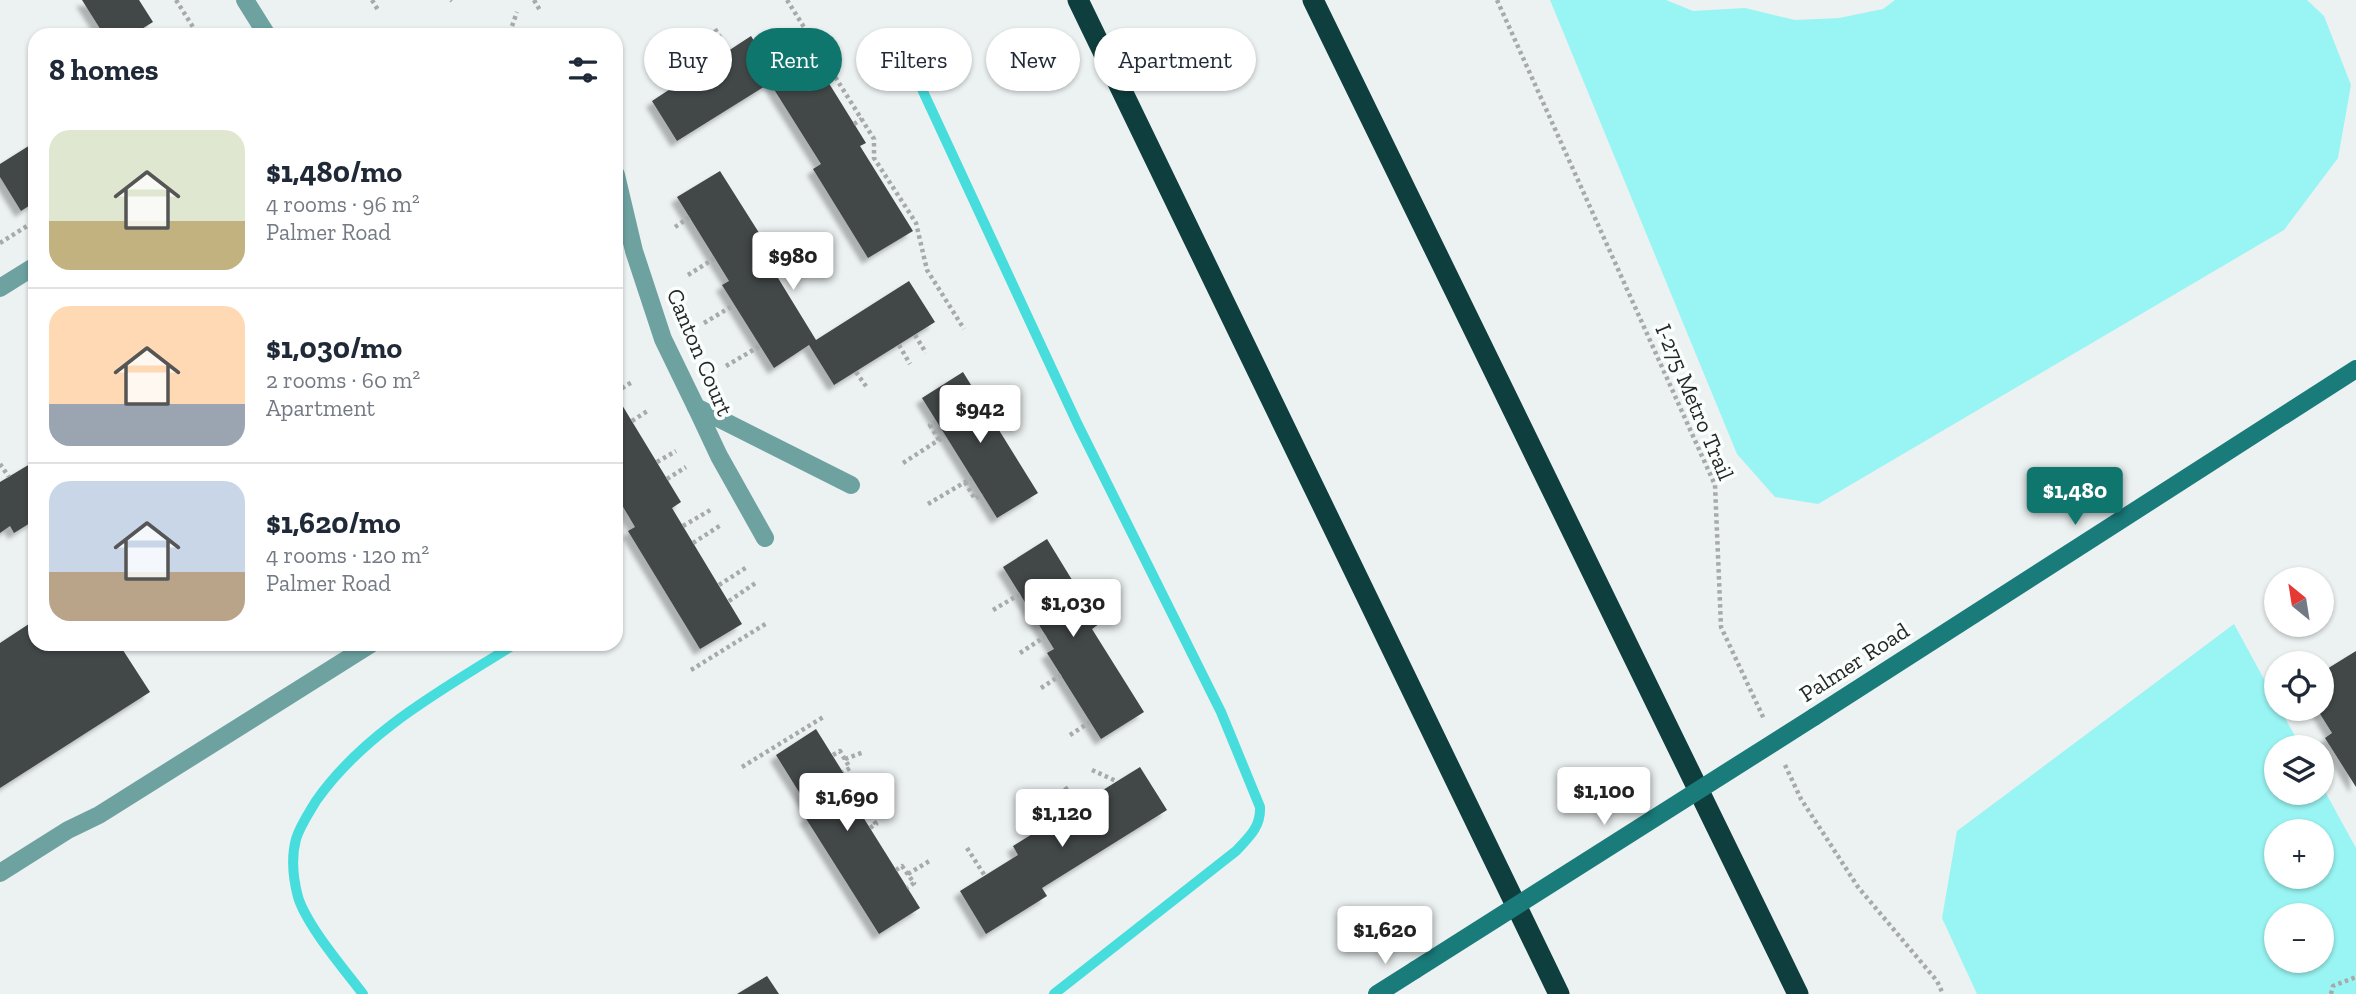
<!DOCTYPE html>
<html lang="en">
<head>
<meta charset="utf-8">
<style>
  :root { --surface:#fff; --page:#f2f2f3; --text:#1f2937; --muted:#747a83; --line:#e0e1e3; --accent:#0f766e }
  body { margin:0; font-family:"Zilla Slab",serif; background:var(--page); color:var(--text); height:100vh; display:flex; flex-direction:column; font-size:26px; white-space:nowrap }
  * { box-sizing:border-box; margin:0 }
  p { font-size:23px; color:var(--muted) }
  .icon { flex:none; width:38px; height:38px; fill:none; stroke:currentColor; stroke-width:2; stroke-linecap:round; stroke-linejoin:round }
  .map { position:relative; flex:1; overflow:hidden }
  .details { position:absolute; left:28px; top:28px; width:595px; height:623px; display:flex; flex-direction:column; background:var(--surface); border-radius:21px; box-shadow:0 2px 5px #0004 }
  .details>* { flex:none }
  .guide { position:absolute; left:644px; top:28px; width:665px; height:63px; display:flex; gap:14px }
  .needle { width:46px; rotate:330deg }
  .fabs { position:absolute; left:2264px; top:567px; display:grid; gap:14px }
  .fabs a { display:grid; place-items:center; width:70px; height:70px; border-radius:50%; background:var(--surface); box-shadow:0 2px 5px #0004; font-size:35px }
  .price { position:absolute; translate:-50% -60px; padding:0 16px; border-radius:7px; background:#fff; color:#222; font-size:23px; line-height:46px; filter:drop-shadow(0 2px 4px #0008) }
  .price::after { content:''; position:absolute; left:50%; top:42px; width:21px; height:16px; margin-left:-10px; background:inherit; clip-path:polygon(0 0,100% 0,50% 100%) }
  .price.selected { background:var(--accent); color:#fff }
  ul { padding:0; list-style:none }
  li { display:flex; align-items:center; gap:21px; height:175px; padding:0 21px }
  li+li { border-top:2px solid var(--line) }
  li span { display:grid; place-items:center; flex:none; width:196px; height:140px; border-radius:21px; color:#555 }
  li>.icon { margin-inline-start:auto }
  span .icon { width:84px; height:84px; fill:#fffc; stroke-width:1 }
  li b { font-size:30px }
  h2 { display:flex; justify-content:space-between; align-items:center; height:84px; padding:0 21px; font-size:30px }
  .pill { padding:0 24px; border-radius:32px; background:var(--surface); box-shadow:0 2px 5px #0004; font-size:24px; line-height:63px }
  .pill.selected { background:var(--accent); color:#fff }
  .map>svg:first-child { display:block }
  .green { fill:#99f5f3; fill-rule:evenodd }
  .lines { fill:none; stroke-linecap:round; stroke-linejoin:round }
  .stream { stroke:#46dddc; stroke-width:10 }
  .building { fill:#424646; filter:url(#shadow) }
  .path { stroke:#a7aaaa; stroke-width:4.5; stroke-dasharray:3.5 3.5; stroke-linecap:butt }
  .lane { stroke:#6da2a1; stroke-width:18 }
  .street { stroke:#6da2a1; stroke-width:18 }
  .secondary { stroke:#1a7b7b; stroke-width:18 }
  .highway { stroke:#0e3e3d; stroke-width:21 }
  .secondary-bridge { stroke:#1a7b7b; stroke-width:18 }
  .labels { text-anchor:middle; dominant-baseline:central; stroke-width:7; stroke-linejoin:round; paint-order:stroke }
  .street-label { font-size:23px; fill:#262727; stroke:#fafffe }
</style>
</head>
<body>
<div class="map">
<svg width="2356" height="994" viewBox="0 0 2356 994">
  <defs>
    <filter id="shadow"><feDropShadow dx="-6" dy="6" stdDeviation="2" flood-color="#0004"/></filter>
  </defs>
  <rect width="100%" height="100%" fill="#ecf1f1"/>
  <path class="green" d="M1550,0H1666L1693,11L1745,8L1795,20L1839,18L1883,9L1895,0H2307L2324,16L2351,85L2338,158L2284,230L1818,504L1775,497L1737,454Z
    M2234,624L2277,703V709H2280L2301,747H2277V793H2322V786L2356,848V994H1977L1942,918L1957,831ZM2277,831H2322V877H2277ZM2277,915H2322V961H2277Z"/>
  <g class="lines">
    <path class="stream" d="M901,44L1078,425L1221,712L1260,807C1261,827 1249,837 1236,851L1054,994
      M363,994C344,969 307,926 298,897C293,878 291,858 296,839C300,826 309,813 316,801C365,731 444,689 515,644"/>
  </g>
  <path class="building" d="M82,0H139L153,22L132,35H104Z
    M751,36L777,78L812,56L866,143L860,146L913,231L868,258L813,169L821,164L770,83L677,141L652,101Z
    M35,142V202L21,211L0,177V164Z
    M720,171L773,255L767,260L816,340L909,281L935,322L834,385L809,345L774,368L722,285L729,281L677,197Z
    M963,372L1038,493L997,518L922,398Z
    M619,400L681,502L672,508L742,624L700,649L628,531L635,527L616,495V401Z
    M35,461V520L14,533L10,526L0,533V482Z
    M1047,539L1099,624L1092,629L1144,712L1101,739L1047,653L1054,649L1003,567Z
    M35,620V644H119L150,692L0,788V643Z
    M2356,651V787L2325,738L2332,733L2317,709H2322V672Z
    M816,729L854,790L848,793L920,908L879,934L805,817L812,813L776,755Z
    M1140,767L1167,810L1042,888L1047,896L986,934L960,891L1018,855L1013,846Z
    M767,976L779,994H737Z"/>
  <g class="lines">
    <path class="path" d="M176,0L198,35
      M372,0L378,10
      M451,0L452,1
      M534,0L541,12
      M787,0L874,139V158L916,223L927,270L964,329
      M1497,0L1715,485L1721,627L1764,719
      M512,26L517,12
      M715,29L728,50
      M674,55L689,78
      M657,65L672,88
      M854,124L862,119
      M675,227L690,217
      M0,243L35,221
      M688,275L715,258
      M704,323L734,305
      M915,335L926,353
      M899,345L910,364
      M726,366L760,346
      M856,372L868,389
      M616,392L632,382
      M632,421L649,410
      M936,421L930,425L939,440
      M31,422L35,427
      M657,462L676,451
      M903,463L945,436
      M0,464L9,477
      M667,479L686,467
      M965,482L975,499L982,494
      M928,504L972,478
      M683,526L712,509
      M693,543L721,525
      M719,585L747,567
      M729,601L757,582
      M993,610L1020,594
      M1020,653L1046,636
      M691,670L767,623
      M1041,688L1061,675
      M1070,735L1090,722
      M833,755L840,751L850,768L843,772
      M845,759L864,752
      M1785,765L1801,799L1858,887L1937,981L1943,994
      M742,767L825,716
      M1092,770L1116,781
      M1065,787L1078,806
      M861,813L866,809L876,824L870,828
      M1024,813L1036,832
      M871,816L895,802
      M967,848L985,876
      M896,870L902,866L914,883L907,888
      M908,874L931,860
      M2331,994L2333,986L2356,977"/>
    <path class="lane" d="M696,407L851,485
      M696,407L719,456L765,538
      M0,873L68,830L99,815L371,644"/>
    <path class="street" d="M245,0L267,35
      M616,175L634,251L663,339L696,407
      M0,288L35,266"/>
    <path class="secondary" d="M1814,717L2356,369
      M1377,994L1415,970"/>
    <path class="highway" d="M1078,0L1559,994
      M1313,0L1798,994"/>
    <path class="secondary-bridge" d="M1415,970L1814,717"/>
  </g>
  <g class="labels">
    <g class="street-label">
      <text transform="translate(700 352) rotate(67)">Canton Court</text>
      <text transform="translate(1695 402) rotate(67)">I-275 Metro Trail</text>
      <text transform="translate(1854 662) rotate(-33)">Palmer Road</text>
    </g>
  </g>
</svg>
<div class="fabs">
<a><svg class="needle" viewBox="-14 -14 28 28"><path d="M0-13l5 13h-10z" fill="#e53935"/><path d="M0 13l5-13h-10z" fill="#747a83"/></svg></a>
<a><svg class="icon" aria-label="locate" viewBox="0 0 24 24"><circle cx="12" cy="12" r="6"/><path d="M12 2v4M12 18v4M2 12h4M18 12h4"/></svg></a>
<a><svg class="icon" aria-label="layers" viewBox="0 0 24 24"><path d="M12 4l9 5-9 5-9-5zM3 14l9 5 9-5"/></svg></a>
<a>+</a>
<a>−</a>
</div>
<b class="price" style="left:793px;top:292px">$980</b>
<b class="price" style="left:980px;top:445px">$942</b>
<b class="price selected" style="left:2075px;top:527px">$1,480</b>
<b class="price" style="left:1073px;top:639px">$1,030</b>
<b class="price" style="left:1604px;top:827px">$1,100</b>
<b class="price" style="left:847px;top:833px">$1,690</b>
<b class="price" style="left:1062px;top:849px">$1,120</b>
<b class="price" style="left:1385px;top:966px">$1,620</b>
<div class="guide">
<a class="pill">Buy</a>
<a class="pill selected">Rent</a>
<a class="pill">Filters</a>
<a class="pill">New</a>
<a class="pill">Apartment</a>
</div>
<section class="details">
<h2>8 homes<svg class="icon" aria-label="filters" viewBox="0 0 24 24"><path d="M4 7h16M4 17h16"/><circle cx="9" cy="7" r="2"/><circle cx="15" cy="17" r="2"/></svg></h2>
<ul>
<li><span style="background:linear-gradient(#dfe7d0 65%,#c2b280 0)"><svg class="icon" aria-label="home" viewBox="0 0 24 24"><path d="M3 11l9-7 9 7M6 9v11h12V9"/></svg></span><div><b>$1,480/mo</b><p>4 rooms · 96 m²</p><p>Palmer Road</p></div></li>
<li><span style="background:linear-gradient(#ffd9b3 70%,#9aa5b1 0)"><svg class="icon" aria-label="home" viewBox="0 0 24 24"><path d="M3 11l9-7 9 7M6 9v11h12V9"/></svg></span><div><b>$1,030/mo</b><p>2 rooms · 60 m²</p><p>Apartment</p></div></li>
<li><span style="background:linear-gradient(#c9d6e8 65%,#b9a48a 0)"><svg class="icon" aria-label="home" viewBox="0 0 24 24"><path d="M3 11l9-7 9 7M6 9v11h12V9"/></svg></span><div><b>$1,620/mo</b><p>4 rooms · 120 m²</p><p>Palmer Road</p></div></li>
</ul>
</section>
</div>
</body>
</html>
